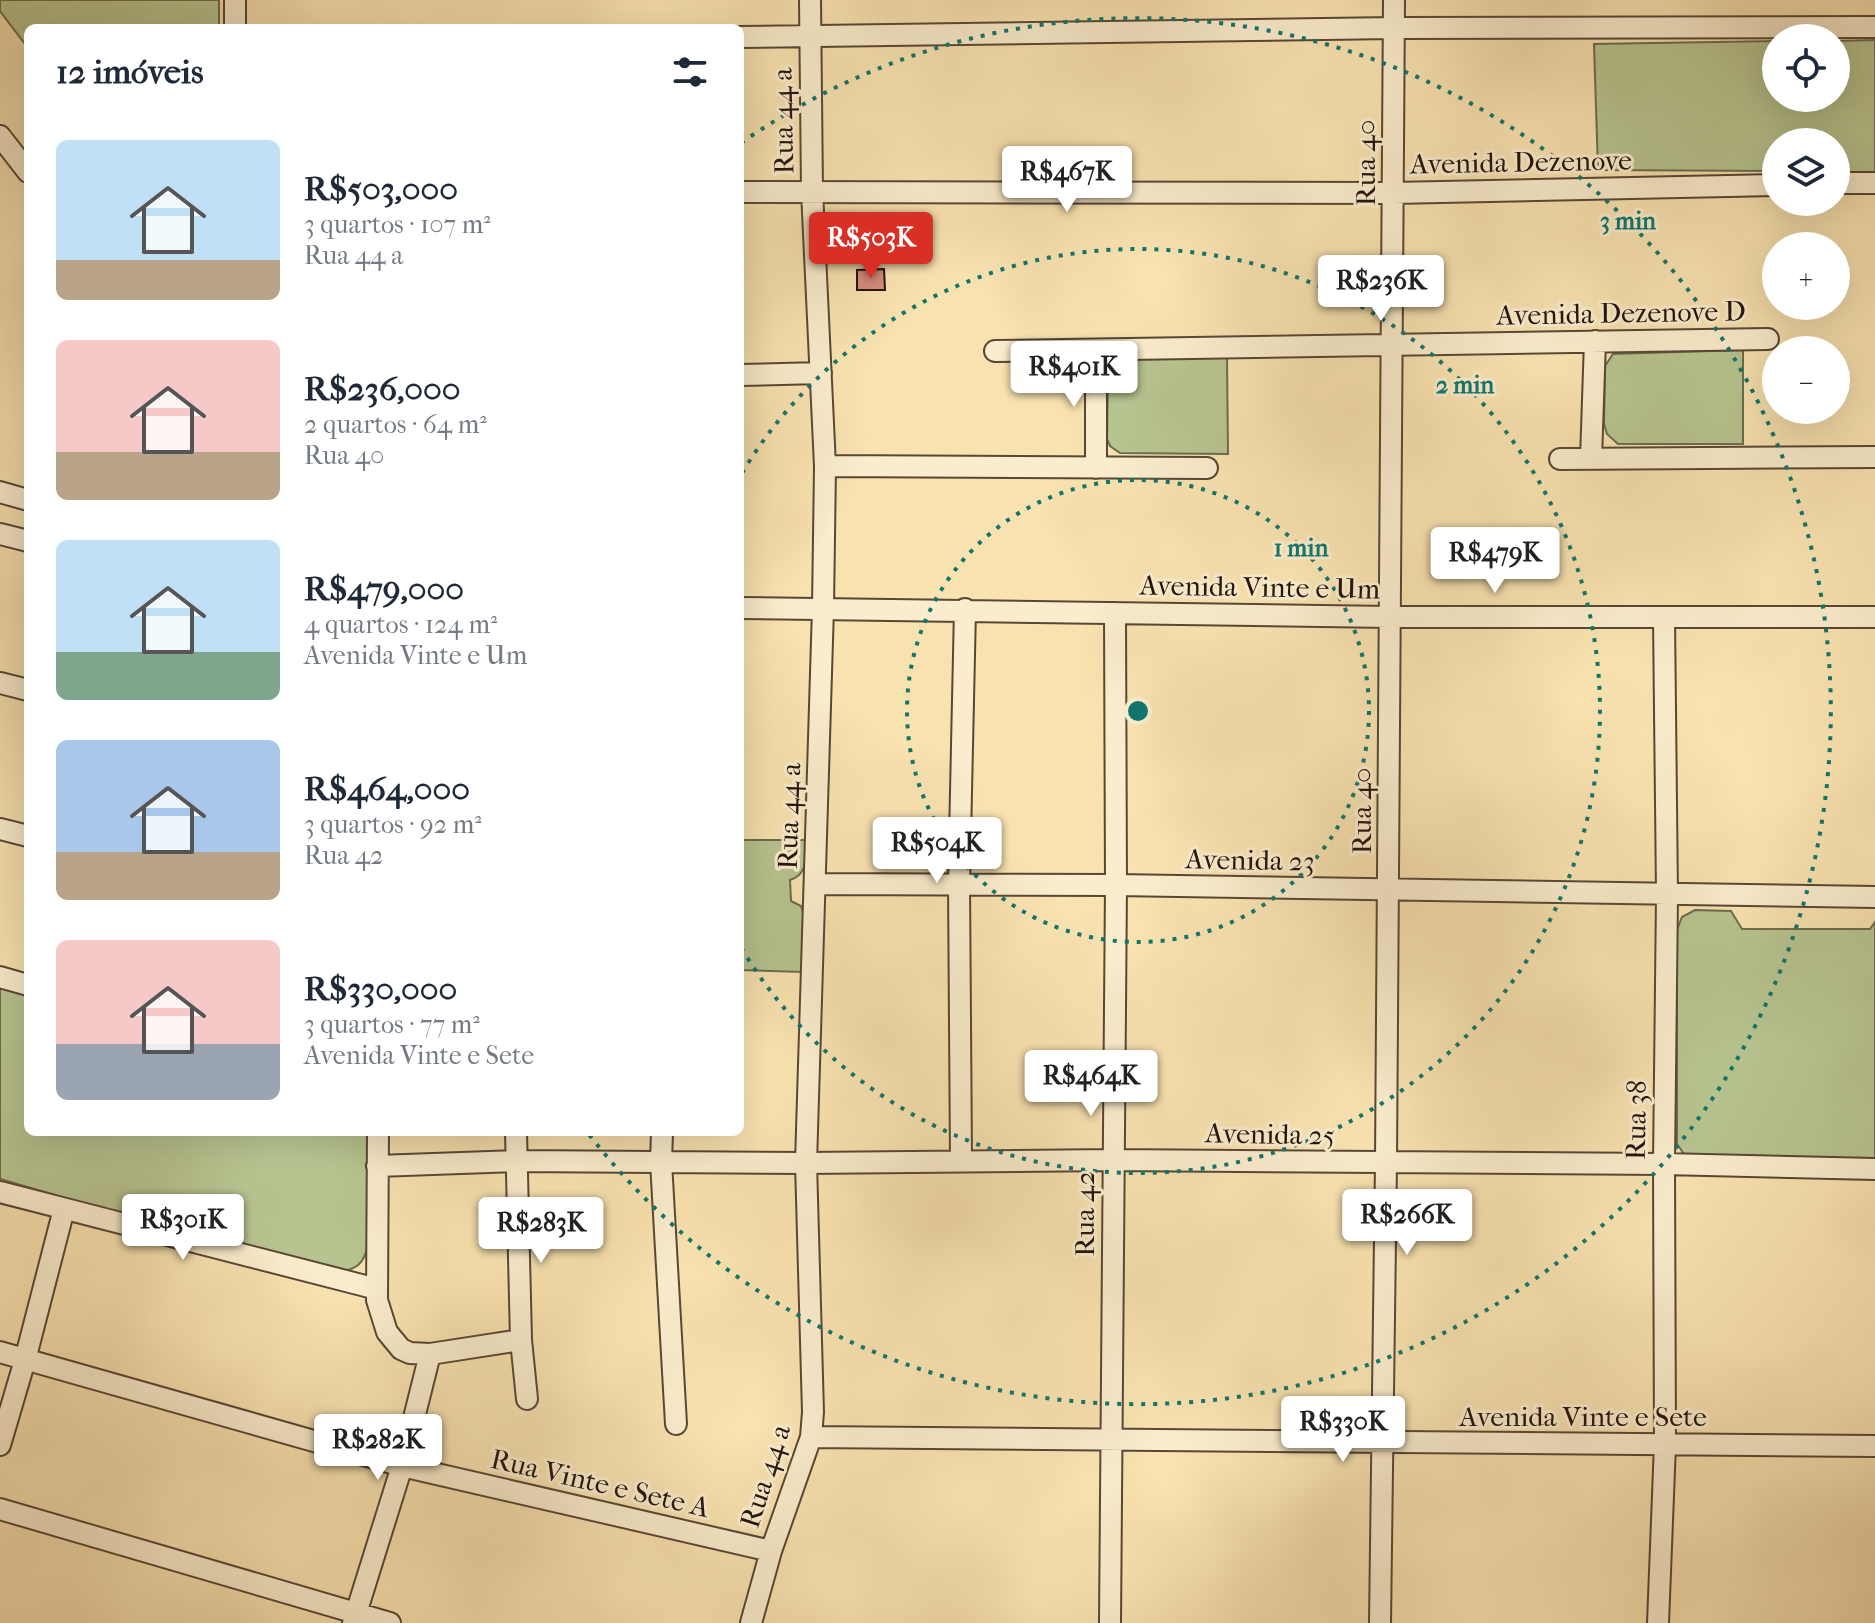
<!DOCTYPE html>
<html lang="pt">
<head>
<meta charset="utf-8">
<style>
  :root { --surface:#fff; --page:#f6f6f7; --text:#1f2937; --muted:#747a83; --accent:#d93025 }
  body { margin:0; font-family:"IM FELL French Canon",serif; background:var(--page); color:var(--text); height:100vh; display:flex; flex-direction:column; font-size:30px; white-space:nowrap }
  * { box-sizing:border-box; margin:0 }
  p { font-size:26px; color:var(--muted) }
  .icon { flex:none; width:44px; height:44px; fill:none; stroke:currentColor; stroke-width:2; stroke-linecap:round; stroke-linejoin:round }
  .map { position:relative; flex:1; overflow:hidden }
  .details { position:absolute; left:24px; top:24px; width:720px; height:1112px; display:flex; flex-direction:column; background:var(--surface); border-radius:12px; box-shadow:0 8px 32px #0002 }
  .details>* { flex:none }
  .fabs { position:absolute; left:1762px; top:24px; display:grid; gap:16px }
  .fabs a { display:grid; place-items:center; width:88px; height:88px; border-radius:50%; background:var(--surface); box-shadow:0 8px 32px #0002; font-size:40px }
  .price { position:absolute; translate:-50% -68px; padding:0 18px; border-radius:8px; background:#fff; color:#222; font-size:26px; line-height:52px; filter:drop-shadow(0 2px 4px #0008) }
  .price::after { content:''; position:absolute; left:50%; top:48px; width:24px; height:18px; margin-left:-12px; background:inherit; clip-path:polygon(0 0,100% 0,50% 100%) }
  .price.selected { background:var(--accent); color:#fff }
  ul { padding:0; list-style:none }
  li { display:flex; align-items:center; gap:24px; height:200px; padding:0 32px }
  li span { display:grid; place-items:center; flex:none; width:224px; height:160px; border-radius:12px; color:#555 }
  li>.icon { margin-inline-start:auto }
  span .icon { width:96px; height:96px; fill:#fffc; stroke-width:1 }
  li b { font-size:34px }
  h2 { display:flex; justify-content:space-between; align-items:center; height:96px; padding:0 32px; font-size:34px }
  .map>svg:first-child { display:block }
  .green { fill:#b7c490; stroke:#6c6c4e; stroke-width:2 }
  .building { fill:#d68c7e; stroke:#22130c; stroke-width:2 }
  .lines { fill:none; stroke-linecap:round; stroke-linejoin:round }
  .minor-casing { stroke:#584735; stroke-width:24 }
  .minor { stroke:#faeccc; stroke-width:20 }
  .ring { fill:none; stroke:#0f766e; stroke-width:4; stroke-dasharray:4 8 }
  .labels { text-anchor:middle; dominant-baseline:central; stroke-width:6; stroke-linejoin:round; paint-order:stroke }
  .street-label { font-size:28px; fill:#22130c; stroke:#faeccc }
  .centre { fill:#0f766e; stroke:#faeccc; stroke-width:4 }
  .ring-label { font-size:24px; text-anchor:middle; font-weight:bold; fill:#0f766e; stroke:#faeccc; stroke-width:6; stroke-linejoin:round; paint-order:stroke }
</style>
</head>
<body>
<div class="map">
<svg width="1875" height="1623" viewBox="0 0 1875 1623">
  <rect width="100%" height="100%" fill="#f8e2b0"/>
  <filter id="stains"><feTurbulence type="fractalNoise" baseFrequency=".0025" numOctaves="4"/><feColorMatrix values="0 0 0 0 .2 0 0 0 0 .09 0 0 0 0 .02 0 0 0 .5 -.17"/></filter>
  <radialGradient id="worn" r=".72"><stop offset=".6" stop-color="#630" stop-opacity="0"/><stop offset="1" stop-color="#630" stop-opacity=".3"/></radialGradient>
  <path class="green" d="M0,0H219V28H28V48L0,11Z
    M1875,40V172H1836V142H1776V171L1598,170L1594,44L1776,41V98H1836V41Z
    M1743,350V444H1618L1607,434L1604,424L1605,366L1613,354Z
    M1227,356L1228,454L1120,453L1110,446L1107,439L1108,368L1113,361L1120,358Z
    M740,831L741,840H805C805,857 809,874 790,880L791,901L801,906L804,915L803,972L740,970Z
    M1695,910L1731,911L1742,929H1870L1875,922V1160L1686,1157L1677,1144V930L1682,917Z
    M0,984L28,992V1132H369L367,1248C364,1262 357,1269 343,1271L217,1242L0,1179Z"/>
  <path class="building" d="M884,269L885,290H857V270Z"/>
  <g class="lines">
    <defs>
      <path id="minor" d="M235,0V28
        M740,37L1394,28L1875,27
        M0,136L28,172
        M1836,183H1875
        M740,192L1393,193L1776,185
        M995,351L1768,339
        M740,375L821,373
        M1560,459L1875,457
        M1591,459L1595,341
        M825,466L1207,468
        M1096,468V350
        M0,492L28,500
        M0,534L28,541
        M740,608L1390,617H1875
        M0,683L28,690
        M0,829L28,836
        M815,884L1116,885L1875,897
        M0,977L28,985
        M378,1132L377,1300L387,1332L401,1349L410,1353L430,1354L521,1340
        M516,1132L521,1340L527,1399
        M662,1132L661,1162L676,1424
        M961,1161L959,883L965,609
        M377,1166L515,1161L806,1163L1112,1160L1664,1164L1875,1169
        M0,1192L377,1289
        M0,1352L402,1466L771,1551
        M811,1437L1875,1446
        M0,1445L25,1360L64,1209
        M0,1509L390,1623
        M353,1623L402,1466L430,1354
        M751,1623L771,1551L811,1437L813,1412L806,1163L823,608L825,466L812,191L810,0
        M1110,1623L1116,885L1115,613
        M1380,1623L1386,1163L1394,0
        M1658,1623L1665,1444L1664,1164L1667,895L1664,617"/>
    </defs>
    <use href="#minor" class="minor-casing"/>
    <use href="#minor" class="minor"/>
  </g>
  <g class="ring">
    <circle cx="1138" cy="711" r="231"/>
    <path d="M742 473A462 462 0 1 1 742 949"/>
    <path d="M741 143A693 693 0 1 1 588 1133"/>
  </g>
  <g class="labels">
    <g class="street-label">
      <text transform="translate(783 121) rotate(-91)">Rua 44 a</text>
      <text transform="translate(1521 162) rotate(-1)">Avenida Dezenove</text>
      <text transform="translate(1365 163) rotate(-90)">Rua 40</text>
      <text transform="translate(1621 313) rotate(-1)">Avenida Dezenove D</text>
      <text transform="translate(1260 587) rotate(1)">Avenida Vinte e Um</text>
      <text transform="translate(1361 811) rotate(-90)">Rua 40</text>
      <text transform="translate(789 816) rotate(-88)">Rua 44 a</text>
      <text transform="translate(1250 860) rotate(1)">Avenida 23</text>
      <text transform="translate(1636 1120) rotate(-89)">Rua 38</text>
      <text transform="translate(1270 1134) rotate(1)">Avenida 25</text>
      <text transform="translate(1084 1214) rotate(-90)">Rua 42</text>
      <text x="1583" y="1416">Avenida Vinte e Sete</text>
      <text transform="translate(765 1476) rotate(-72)">Rua 44 a</text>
      <text transform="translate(600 1483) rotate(13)">Rua Vinte e Sete A</text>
    </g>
  </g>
  <circle cx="1138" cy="711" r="12" class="centre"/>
  <g class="ring-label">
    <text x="1628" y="229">3 min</text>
    <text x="1465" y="393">2 min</text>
    <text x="1301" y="556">1 min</text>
  </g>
  <rect width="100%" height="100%" filter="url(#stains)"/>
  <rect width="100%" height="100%" fill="url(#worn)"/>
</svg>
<div class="fabs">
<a><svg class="icon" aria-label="locate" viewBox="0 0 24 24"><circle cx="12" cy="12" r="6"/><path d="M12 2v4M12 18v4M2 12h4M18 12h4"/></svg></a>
<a><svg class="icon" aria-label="layers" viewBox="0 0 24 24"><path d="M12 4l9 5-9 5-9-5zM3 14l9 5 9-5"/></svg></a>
<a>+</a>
<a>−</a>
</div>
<b class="price" style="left:1067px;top:214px">R$467K</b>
<b class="price selected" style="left:871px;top:280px">R$503K</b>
<b class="price" style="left:1381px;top:323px">R$236K</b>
<b class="price" style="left:1074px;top:409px">R$401K</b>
<b class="price" style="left:1495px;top:595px">R$479K</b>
<b class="price" style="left:937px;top:885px">R$504K</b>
<b class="price" style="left:1091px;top:1118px">R$464K</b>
<b class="price" style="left:1407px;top:1257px">R$266K</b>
<b class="price" style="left:183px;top:1262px">R$301K</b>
<b class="price" style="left:541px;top:1265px">R$283K</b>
<b class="price" style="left:1343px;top:1464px">R$330K</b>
<b class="price" style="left:378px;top:1482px">R$282K</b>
<section class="details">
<h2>12 imóveis<svg class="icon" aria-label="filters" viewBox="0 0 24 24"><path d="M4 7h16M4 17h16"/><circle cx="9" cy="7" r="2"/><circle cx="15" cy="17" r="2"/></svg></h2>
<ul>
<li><span style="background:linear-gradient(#bfe0f5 75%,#b9a48a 0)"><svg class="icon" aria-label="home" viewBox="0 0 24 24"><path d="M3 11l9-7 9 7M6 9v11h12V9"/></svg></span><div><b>R$503,000</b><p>3 quartos · 107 m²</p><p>Rua 44 a</p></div></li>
<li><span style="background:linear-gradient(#f6c9c9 70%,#b9a48a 0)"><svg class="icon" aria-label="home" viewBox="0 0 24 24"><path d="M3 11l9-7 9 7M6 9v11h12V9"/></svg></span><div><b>R$236,000</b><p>2 quartos · 64 m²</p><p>Rua 40</p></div></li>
<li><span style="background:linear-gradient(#bfe0f5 70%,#7fa58c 0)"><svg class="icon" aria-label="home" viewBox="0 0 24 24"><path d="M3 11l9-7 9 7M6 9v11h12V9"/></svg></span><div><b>R$479,000</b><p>4 quartos · 124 m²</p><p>Avenida Vinte e Um</p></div></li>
<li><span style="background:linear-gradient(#a9c7e8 70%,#b9a48a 0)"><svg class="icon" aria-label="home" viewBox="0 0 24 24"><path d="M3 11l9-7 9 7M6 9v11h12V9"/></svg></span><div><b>R$464,000</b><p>3 quartos · 92 m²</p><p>Rua 42</p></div></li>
<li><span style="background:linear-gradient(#f6c9c9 65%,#9aa5b1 0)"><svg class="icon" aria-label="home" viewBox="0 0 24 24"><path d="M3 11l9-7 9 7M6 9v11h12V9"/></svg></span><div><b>R$330,000</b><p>3 quartos · 77 m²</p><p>Avenida Vinte e Sete</p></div></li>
</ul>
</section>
</div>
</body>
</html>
